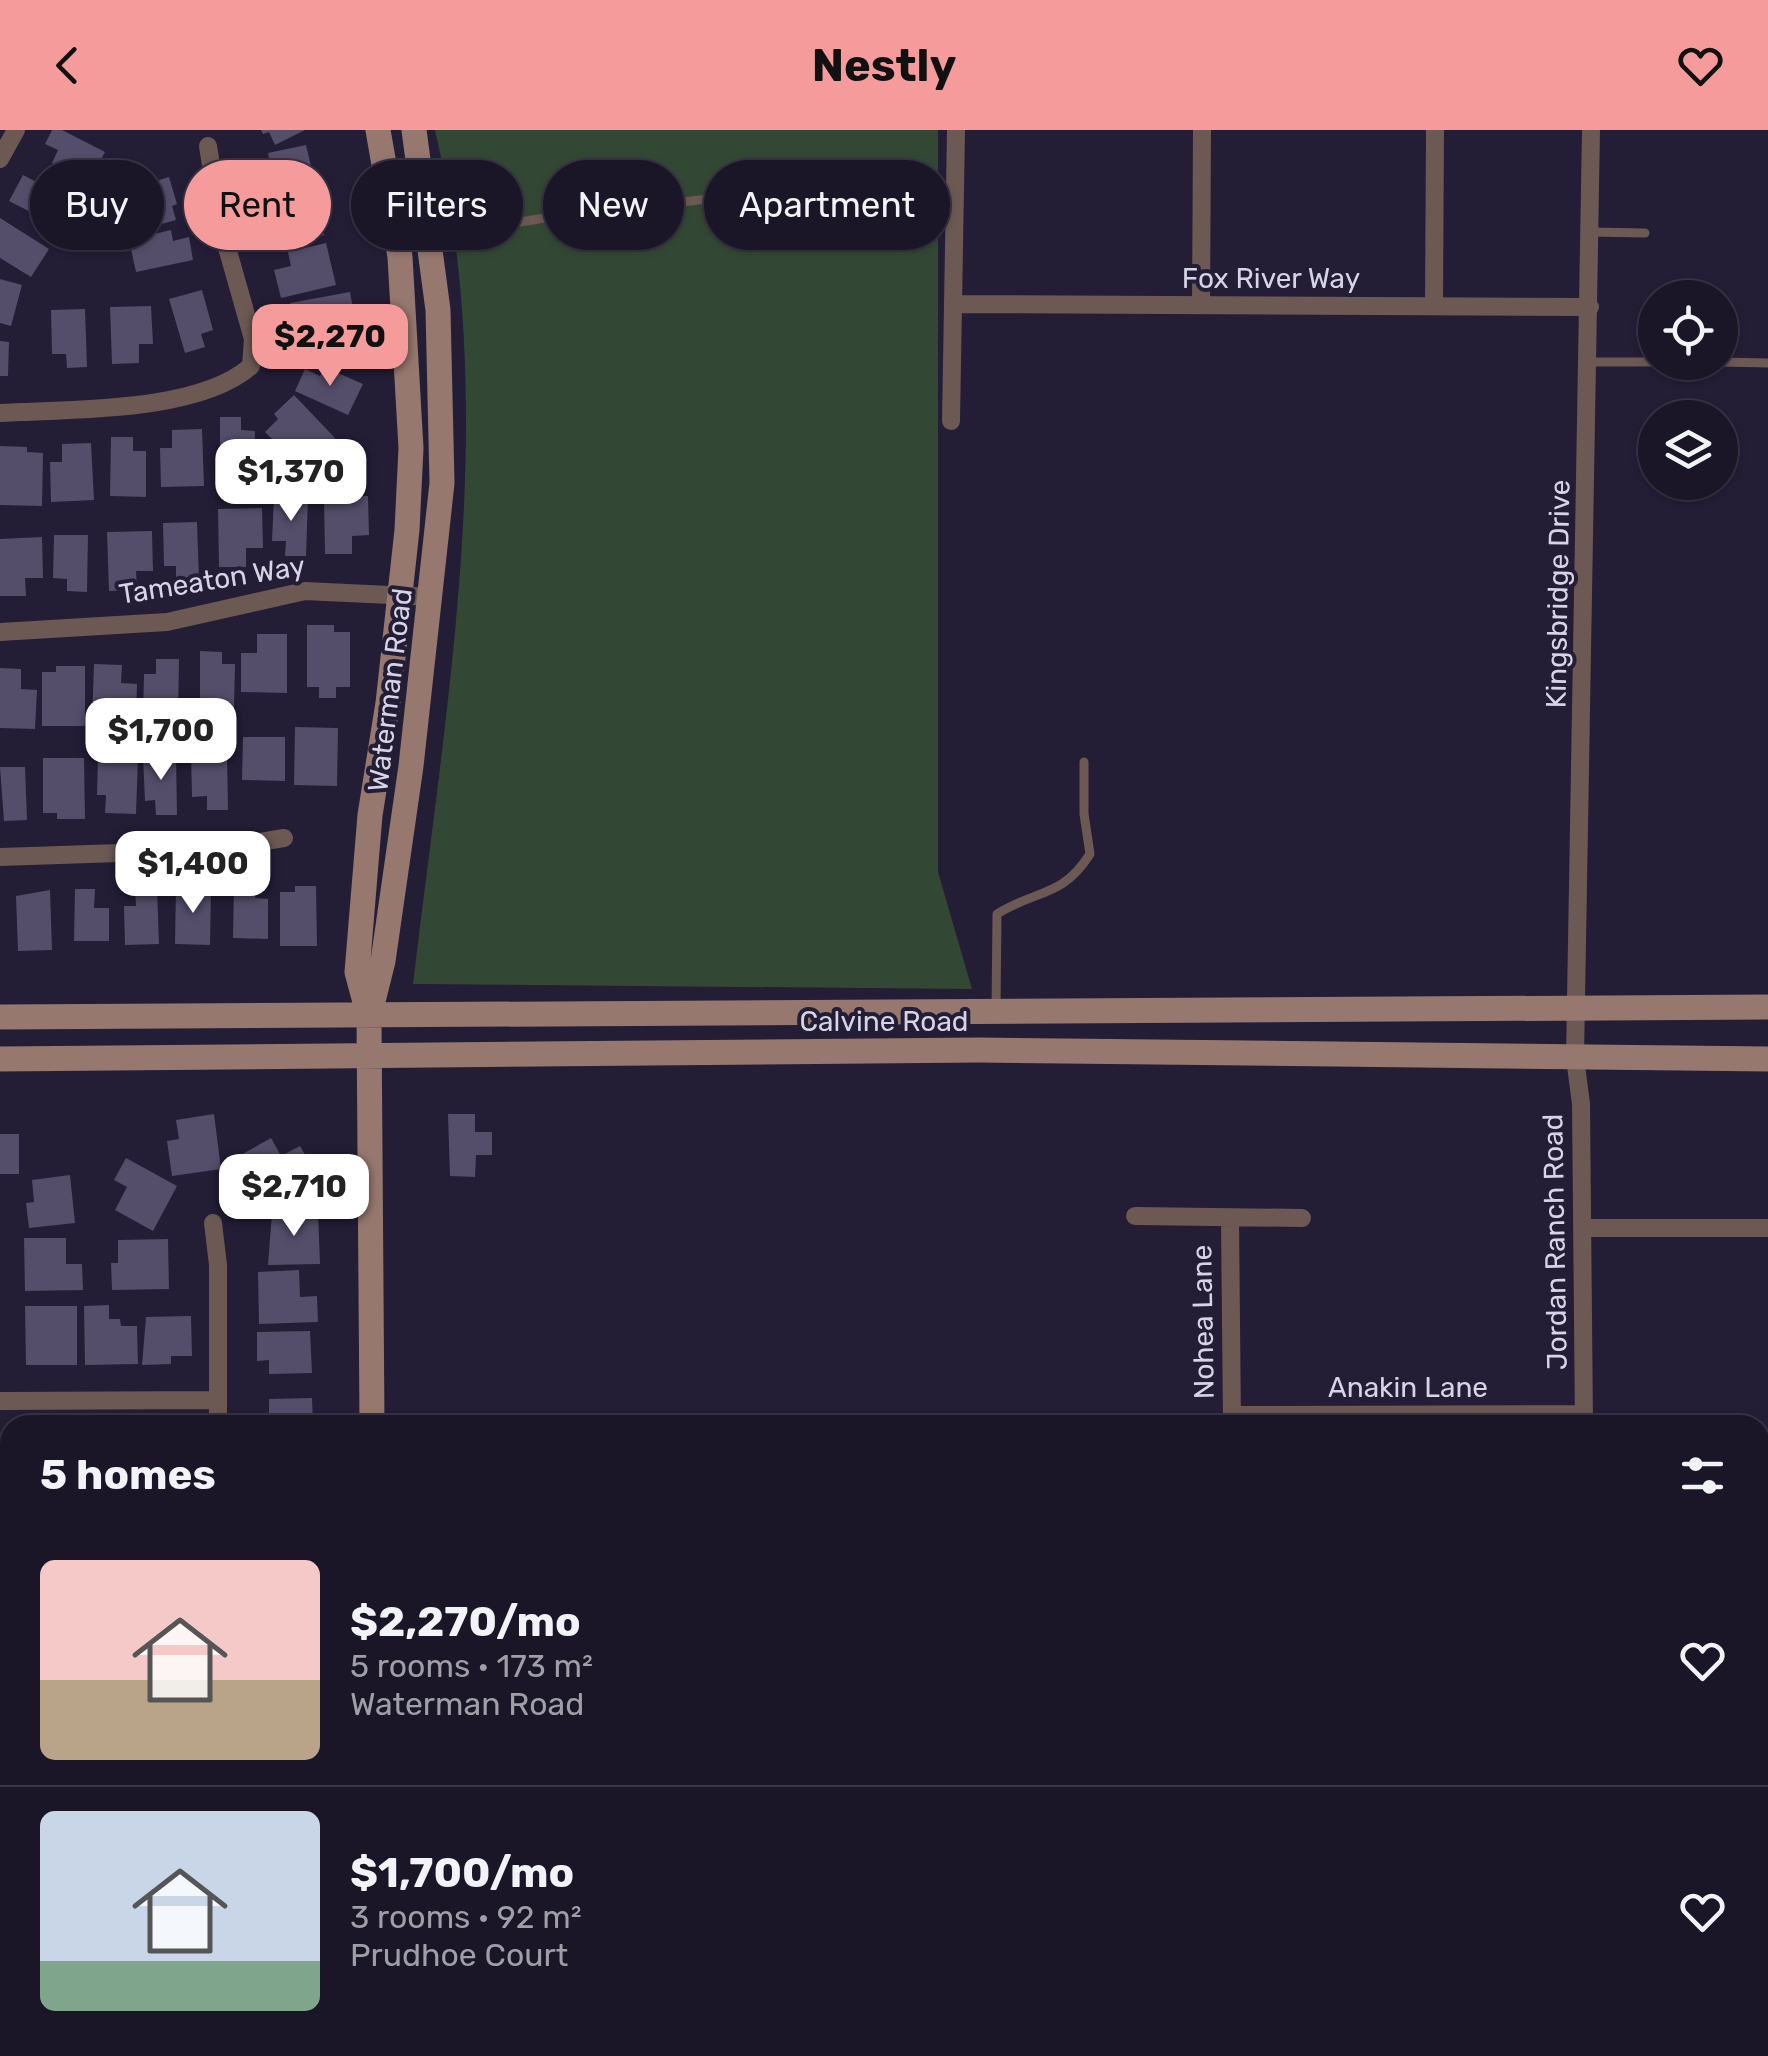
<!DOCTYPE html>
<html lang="en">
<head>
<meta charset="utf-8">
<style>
  :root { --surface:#1a1628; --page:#272334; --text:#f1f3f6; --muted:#9f9fa8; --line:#383545; --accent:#f59b9b }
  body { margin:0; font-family:Rubik,sans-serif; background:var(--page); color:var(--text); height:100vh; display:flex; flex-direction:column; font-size:38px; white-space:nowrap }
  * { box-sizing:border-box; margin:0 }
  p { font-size:32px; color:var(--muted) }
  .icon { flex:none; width:55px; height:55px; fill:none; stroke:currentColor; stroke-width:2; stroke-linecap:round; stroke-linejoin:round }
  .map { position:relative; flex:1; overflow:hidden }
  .drawer { position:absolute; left:0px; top:1285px; width:1770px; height:642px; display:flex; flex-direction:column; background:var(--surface); border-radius:30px 30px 0 0; box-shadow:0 2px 8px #0004,0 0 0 2px var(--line) }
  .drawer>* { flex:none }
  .top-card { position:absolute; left:30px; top:30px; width:1000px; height:90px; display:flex; gap:20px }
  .fabs { position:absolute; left:1638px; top:150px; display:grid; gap:20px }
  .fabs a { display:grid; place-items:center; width:100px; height:100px; border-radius:50%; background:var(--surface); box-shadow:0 2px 8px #0004,0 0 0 2px var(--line); font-size:50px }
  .price { position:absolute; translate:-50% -85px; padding:0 22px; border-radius:20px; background:#fff; color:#222; font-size:32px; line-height:65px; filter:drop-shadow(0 2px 5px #0008) }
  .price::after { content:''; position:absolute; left:50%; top:60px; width:30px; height:22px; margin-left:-15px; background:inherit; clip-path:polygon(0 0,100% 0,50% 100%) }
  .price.selected { background:var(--accent); color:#111 }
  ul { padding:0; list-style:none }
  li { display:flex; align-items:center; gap:30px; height:250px; padding:0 40px }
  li+li { border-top:2px solid var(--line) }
  li span { display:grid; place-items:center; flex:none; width:280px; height:200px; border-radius:15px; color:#555 }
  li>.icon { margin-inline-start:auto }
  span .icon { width:120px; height:120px; fill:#fffc; stroke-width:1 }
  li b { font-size:42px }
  h2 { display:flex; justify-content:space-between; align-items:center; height:120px; padding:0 40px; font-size:42px }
  .pill { padding:0 35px; border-radius:45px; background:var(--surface); box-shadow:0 2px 8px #0004,0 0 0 2px var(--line); font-size:35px; line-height:90px }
  .pill.selected { background:var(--accent); color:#111 }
  header { display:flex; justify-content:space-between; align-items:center; height:130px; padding:0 40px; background:var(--accent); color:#111; font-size:45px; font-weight:700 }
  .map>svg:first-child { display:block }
  .green { fill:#334834 }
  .building { fill:#544e6b }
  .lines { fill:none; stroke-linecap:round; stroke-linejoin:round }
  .path { stroke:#6d687e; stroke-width:4; stroke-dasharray:5 8; stroke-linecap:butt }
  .lane { stroke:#6c5954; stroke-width:9 }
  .street { stroke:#6c5954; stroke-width:18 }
  .secondary { stroke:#96786f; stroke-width:25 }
  .labels { text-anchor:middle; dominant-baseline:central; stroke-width:8; stroke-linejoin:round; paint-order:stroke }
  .street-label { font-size:28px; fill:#d7d4e6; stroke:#231d36 }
</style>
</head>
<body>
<header><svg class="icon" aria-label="back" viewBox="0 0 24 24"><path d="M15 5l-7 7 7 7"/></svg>Nestly<svg class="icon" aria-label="heart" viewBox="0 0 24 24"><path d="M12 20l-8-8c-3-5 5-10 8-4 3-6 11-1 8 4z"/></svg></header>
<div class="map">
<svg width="1768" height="1926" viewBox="0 0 1768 1926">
  <rect width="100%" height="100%" fill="#231d36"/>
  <path class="green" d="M435,0H938V742L972,859L413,854C446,573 501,280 435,0Z
    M1760,1536H1768V1729L1760,1730Z"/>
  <path class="building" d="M52,0H62L105,22L89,52L52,33L58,20L45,14Z
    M261,0H305L275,15L269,2L263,4Z
    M306,15L316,57L259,70L253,43L271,38L268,23Z
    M23,45L44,56L50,45L83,62L64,99L9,71Z
    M169,47L177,74L172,76L176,90L125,104L113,64Z
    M312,64L324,105L273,119L269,106L264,108L256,80Z
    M0,88L49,119L31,147L0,128Z
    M171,100L173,111L189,107L193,130L136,142L129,110Z
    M326,113L336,155L281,168L274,140L291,136L288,122Z
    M0,149L22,155L11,196L0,193Z
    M202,160L213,200L201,204L205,217L185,223L169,169Z
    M350,162L358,205L306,213L304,200L295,201L290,173Z
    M151,176L153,214H139V233L112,234L110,177Z
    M85,179L87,237L67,238L66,224H52L51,180Z
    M0,211L9,212L8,246H0Z
    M324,237L363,254L348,285L295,261L305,239L320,246Z
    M294,265L335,308L302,340L265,302L278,289L274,284Z
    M220,287H241V300L255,301L254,342H220Z
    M202,299L204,356L161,357L160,318H172V300Z
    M111,307H133V321H146V367L110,366Z
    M91,313L94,370L51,372L50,332H62V314Z
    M0,316L27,317V322L43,323L42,376L0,375Z
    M368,366L369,405L352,406V424H325L324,367Z
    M274,367L308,368L306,426H285L286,411H272Z
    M262,378L263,418H246V437H219L218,379Z
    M197,392L199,451L176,452V436H164L163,393Z
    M152,401L153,441H136L137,460L109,461L107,402Z
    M54,405H88L87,462L67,461V449L53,448Z
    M42,407L43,448H25L26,466H0V409Z
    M307,495H334V502H350V557H336V568H319V557H307Z
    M257,504H287V563L241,562V523H257Z
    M200,521L222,522V534H235L234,578L200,577Z
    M156,529H179L178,587H143L144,544H156Z
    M94,534L122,535L121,553L137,554L136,593L92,592Z
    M56,536H85V596H42V542H56Z
    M0,538L21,539V559L37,560L35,599L0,598Z
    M295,597L338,598L337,656L294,655Z
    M243,607H285V651L242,650Z
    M191,624H227L228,680H207V666L192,667Z
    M176,625L177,685H156L155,670L145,671L143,626Z
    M98,626L138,627L136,684L105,683L106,665H97Z
    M43,628H84L85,689H57V683H43Z
    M0,637H25L27,690L4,691Z
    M234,752H255V768L268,769V809L233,808Z
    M295,756H316L317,816H280V762H295Z
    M176,757L211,758L210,815L175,814Z
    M157,758L159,814L125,815L124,776H136L135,759Z
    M75,759H95L94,778H109V811H74Z
    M50,760L52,820L18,821L16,766Z
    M214,984L221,1039L172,1046L167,1011L179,1009L176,990Z
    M448,984H475V1002H492V1025H476L475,1047L450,1046Z
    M0,1004H19V1044H0Z
    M271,1008L281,1026L300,1016L315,1042L261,1071L237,1027Z
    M126,1028L177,1056L153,1101L115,1080L127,1057L114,1050Z
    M70,1045L75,1093L29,1098L26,1073L34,1072L32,1050Z
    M318,1082L320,1134L268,1135L272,1083Z
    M24,1108H66V1134H82L83,1160L25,1161Z
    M168,1109L169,1159L112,1160L111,1133H118V1110Z
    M299,1140L300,1167L317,1166L318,1192L259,1194L258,1142Z
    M109,1175V1189H120L121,1196H137L138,1234L85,1235L84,1176Z
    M25,1176H77V1235H26Z
    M191,1186L192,1226H171V1234L142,1235L146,1187Z
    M310,1201L312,1243L269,1244V1230L257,1231V1202Z
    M312,1268L313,1295H258L257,1283H269V1269Z
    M10,1727V1780L0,1767V1735Z
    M10,1809V1868H7L0,1811Z
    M123,1918H136L138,1926H103V1920Z
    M143,1918H194L195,1926H145Z
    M203,1918H255L256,1926H205Z"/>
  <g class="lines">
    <path class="path" d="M1760,1603L1768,1609
      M1760,1657L1768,1645"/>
    <path class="lane" d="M1590,102L1645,103
      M432,106L545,88L811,57L868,52L955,57
      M1590,232H1655
      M1720,232L1768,233
      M996,878L997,784C1037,759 1062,768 1090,724L1084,684V632"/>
    <path class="street" d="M0,29L16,0
      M953,174L1590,177
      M1201,175L1202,0
      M1434,176L1435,0
      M0,283C70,279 198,283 251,236L253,209L220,93L208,16
      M951,291L956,0
      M0,502L167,492L305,461L432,467
      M0,727L209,720L284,708
      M1135,1086L1302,1088
      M1230,1088L1232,1295
      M213,1093L218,1135V1295
      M1583,1098H1768
      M0,1271L218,1270
      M1232,1285L1584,1284
      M1584,1295L1581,974L1575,928L1591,0
      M1760,1749H1768
      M0,1912L10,1909
      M1576,1918V1926
      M917,1926L918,1918"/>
    <path class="secondary" d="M368,883L357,842L370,685L388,573L407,400L411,318L400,127L378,0
      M0,887L1768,877
      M0,929L979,920L1768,929
      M372,1295L369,887L383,831L411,636L442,353L438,180L414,0
      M386,1918L387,1926"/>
  </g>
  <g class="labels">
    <g class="street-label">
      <text x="1271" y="148">Fox River Way</text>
      <text transform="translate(212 450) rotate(-9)">Tameaton Way</text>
      <text transform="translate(1558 464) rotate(-89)">Kingsbridge Drive</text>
      <text transform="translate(390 560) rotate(-83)">Waterman Road</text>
      <text x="884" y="891">Calvine Road</text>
      <text transform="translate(1555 1112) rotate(-91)">Jordan Ranch Road</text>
      <text transform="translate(1203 1192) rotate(-91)">Nohea Lane</text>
      <text x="1408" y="1257">Anakin Lane</text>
    </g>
  </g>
</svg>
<div class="fabs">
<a><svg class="icon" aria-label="locate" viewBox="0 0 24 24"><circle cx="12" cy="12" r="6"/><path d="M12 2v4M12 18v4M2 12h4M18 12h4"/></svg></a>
<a><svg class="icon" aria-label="layers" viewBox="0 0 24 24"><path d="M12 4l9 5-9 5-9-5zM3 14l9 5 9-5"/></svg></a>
</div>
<b class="price selected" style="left:330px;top:259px">$2,270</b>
<b class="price" style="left:291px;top:394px">$1,370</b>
<b class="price" style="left:161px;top:653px">$1,700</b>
<b class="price" style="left:193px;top:786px">$1,400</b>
<b class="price" style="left:294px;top:1109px">$2,710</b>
<div class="top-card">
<a class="pill">Buy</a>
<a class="pill selected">Rent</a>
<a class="pill">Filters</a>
<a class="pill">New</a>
<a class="pill">Apartment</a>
</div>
<section class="drawer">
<h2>5 homes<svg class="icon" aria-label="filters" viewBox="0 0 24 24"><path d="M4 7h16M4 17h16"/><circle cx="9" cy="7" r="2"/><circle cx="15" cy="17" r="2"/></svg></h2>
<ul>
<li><span style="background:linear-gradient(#f6c9c9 60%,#b9a48a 0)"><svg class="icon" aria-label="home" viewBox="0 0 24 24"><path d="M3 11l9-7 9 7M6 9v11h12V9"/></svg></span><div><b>$2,270/mo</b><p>5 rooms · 173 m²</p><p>Waterman Road</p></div><svg class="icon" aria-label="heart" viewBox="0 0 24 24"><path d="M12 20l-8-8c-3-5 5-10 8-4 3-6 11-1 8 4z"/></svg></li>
<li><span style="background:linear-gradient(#c9d6e8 75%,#7fa58c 0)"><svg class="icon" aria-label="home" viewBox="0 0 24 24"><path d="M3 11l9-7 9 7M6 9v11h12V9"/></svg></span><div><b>$1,700/mo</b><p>3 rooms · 92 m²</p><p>Prudhoe Court</p></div><svg class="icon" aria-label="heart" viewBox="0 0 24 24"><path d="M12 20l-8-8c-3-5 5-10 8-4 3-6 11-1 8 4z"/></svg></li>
</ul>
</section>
</div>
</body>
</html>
